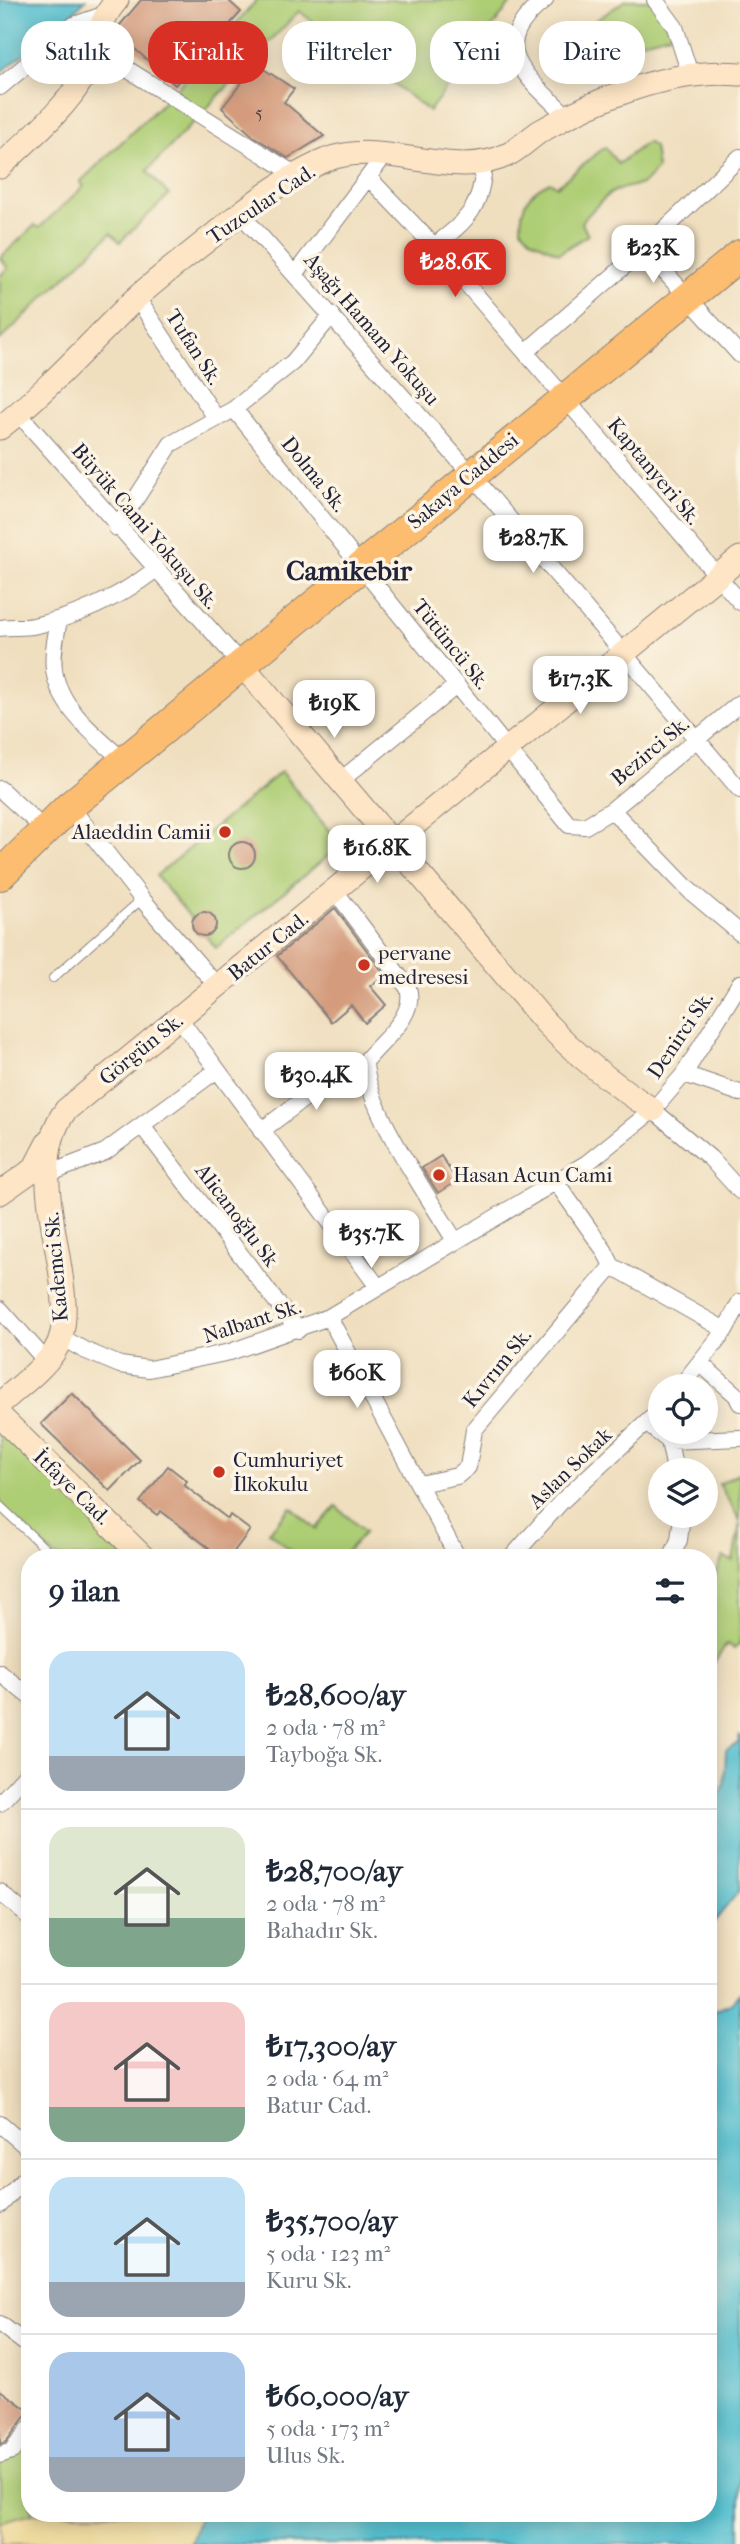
<!DOCTYPE html>
<html lang="tr">
<head>
<meta charset="utf-8">
<style>
  :root { --surface:#fff; --page:#f2f2f3; --text:#1f2937; --muted:#747a83; --line:#e0e1e3; --accent:#d93025 }
  body { margin:0; font-family:"IM FELL French Canon",serif; background:var(--page); color:var(--text); height:100vh; display:flex; flex-direction:column; font-size:26px; white-space:nowrap }
  * { box-sizing:border-box; margin:0 }
  p { font-size:23px; color:var(--muted) }
  .icon { flex:none; width:38px; height:38px; fill:none; stroke:currentColor; stroke-width:2; stroke-linecap:round; stroke-linejoin:round }
  .map { position:relative; flex:1; overflow:hidden }
  .side { position:absolute; left:21px; top:1549px; width:696px; height:973px; display:flex; flex-direction:column; background:var(--surface); border-radius:28px; box-shadow:0 4px 18px #0003 }
  .side>* { flex:none }
  .guide { position:absolute; left:21px; top:21px; width:698px; height:63px; display:flex; gap:14px }
  .controls { position:absolute; left:648px; top:1374px; display:grid; gap:14px }
  .controls a { display:grid; place-items:center; width:70px; height:70px; border-radius:50%; background:var(--surface); box-shadow:0 4px 18px #0003; font-size:35px }
  .price { position:absolute; translate:-50% -60px; padding:0 16px; border-radius:14px; background:#fff; color:#222; font-size:23px; line-height:46px; filter:drop-shadow(0 2px 4px #0008) }
  .price::after { content:''; position:absolute; left:50%; top:42px; width:21px; height:16px; margin-left:-10px; background:inherit; clip-path:polygon(0 0,100% 0,50% 100%) }
  .price.on { background:var(--accent); color:#fff }
  ul { padding:0; list-style:none }
  li { display:flex; align-items:center; gap:21px; height:175px; padding:0 28px }
  li+li { border-top:2px solid var(--line) }
  li span { display:grid; place-items:center; flex:none; width:196px; height:140px; border-radius:21px; color:#555 }
  li>.icon { margin-inline-start:auto }
  span .icon { width:84px; height:84px; fill:#fffc; stroke-width:1 }
  li b { font-size:30px }
  h2 { display:flex; justify-content:space-between; align-items:center; height:84px; padding:0 28px; font-size:30px }
  .chip { padding:0 24px; border-radius:28px; background:var(--surface); box-shadow:0 4px 18px #0003; font-size:24px; line-height:63px }
  .chip.on { background:var(--accent); color:#fff }
  .map>svg:first-child { display:block }
  .green { fill:#aece75; stroke:#687858; stroke-width:2 }
  .sand { fill:#eeda9e; stroke:#887e6c; stroke-width:2 }
  .water { fill:#54bfcf; stroke:#3b7085; stroke-width:2 }
  .building { fill:#d49b7d }
  .lines { fill:none; stroke-linecap:round; stroke-linejoin:round }
  .lane-casing { stroke:#89807d; stroke-width:10 }
  .street-casing { stroke:#89807d; stroke-width:18 }
  .secondary-casing { stroke:#89807d; stroke-width:25 }
  .highway-casing { stroke:#89807d; stroke-width:32 }
  .lane { stroke:#fff; stroke-width:8 }
  .street { stroke:#fff; stroke-width:16 }
  .secondary { stroke:#fee5c5; stroke-width:23 }
  .highway { stroke:#fcbd6f; stroke-width:30 }
  .poi-dot { fill:#c8321e; stroke:#fcf5e5; stroke-width:2.5 }
  .labels { text-anchor:middle; dominant-baseline:central; stroke-width:7; stroke-linejoin:round; paint-order:stroke }
  .number-label { font-size:18px; fill:#4e404c }
  .street-label { font-size:21px; fill:#22223b; stroke:#fcf5e5 }
  .poi-label { font-size:21px; fill:#22223b; stroke:#fcf5e5; text-anchor:start }
  .district-label { font-size:28px; font-weight:bold; fill:#22223b; stroke:#fcf5e5 }
</style>
</head>
<body>
<div class="map">
<svg width="740" height="2544" viewBox="0 0 740 2544">
  <rect width="100%" height="100%" fill="#fcf5e5"/>
  <filter id="ink" filterUnits="userSpaceOnUse"><feTurbulence type="fractalNoise" baseFrequency=".0143" numOctaves="2"/><feDisplacementMap in="SourceGraphic" scale="14" xChannelSelector="R" yChannelSelector="G"/><feConvolveMatrix kernelMatrix="1 2 1 2 8 2 1 2 1" color-interpolation-filters="sRGB"/></filter>
  <filter id="wash" filterUnits="userSpaceOnUse"><feTurbulence type="fractalNoise" baseFrequency=".00686" numOctaves="4" result="noise"/><feDisplacementMap in="SourceGraphic" scale="28" xChannelSelector="R" yChannelSelector="G"/><feGaussianBlur stdDeviation="1.57" result="paint"/><feColorMatrix in="noise" values="0 0 0 0 0 0 0 0 0 0 0 0 0 0 0 0 0 1.4 0 .05"/><feComposite in="paint" operator="in"/></filter>
  <g filter="url(#wash)">
    <rect width="100%" height="100%" fill="#f0dfbf"/>
    <path class="green" d="M257,0H513L429,111L299,11L147,171L169,195L120,242L111,233L0,340V276L8,268L0,258L35,225L39,228L84,186L80,182L170,96Z
      M626,0H655L677,32L639,42L604,41L592,23Z
      M647,142L654,147L657,168C641,192 636,182 615,191C603,196 591,213 581,222L588,235L559,253L532,240L521,228C521,204 528,192 550,182L557,186L605,147L618,164Z
      M281,772L341,845L216,948L156,876Z
      M0,1416L144,1557H55L0,1506Z
      M740,1473V1521L719,1484Z
      M336,1506L365,1532L342,1557H298L269,1532L291,1507L316,1529Z
      M740,1524V1643L734,1649L727,1644L709,1670V1591L723,1557L733,1561Z
      M30,2428L32,2513L0,2522V2451Z"/>
    <path class="sand" d="M32,2513H200L191,2544H0V2522Z"/>
    <path class="water" d="M0,0H85L67,19L0,73Z
      M740,1735V1890L709,1928V1817L724,1785L726,1750L738,1743Z
      M740,1993V2544H191L200,2513H709V2013L733,2003Z"/>
    <g id="blocks">
      <path class="building" d="M141,0H228L241,12L175,85L115,31Z
        M256,64L294,89L284,102L324,136L288,158L253,136L222,108Z
        M229 855a13 13 0 1 1 26 0a13 13 0 1 1-26 0Z
        M335,908L385,975L370,986L386,1005L365,1023L351,1005L331,1022L277,956Z
        M192 924a12 12 0 1 1 24 0a12 12 0 1 1-24 0Z
        M441,1156L457,1181L438,1193L422,1168Z
        M72,1393L140,1460L110,1491L41,1424Z
        M168,1466L187,1481L184,1485L228,1519L230,1515L250,1530L229,1558H201L209,1548L161,1511L157,1515L140,1502Z
        M0,2390L29,2411L6,2442L0,2444Z"/>
    </g>
  </g>
  <g filter="url(#ink)">
    <use href="#blocks" fill-opacity="0" stroke="#89807d" stroke-width="2"/>
    <g class="lines">
      <defs>
        <path id="lane" d="M53,978L142,899
          M0,1506L55,1558"/>
        <path id="street" d="M545,0C483,47 527,77 568,117
          M655,0L675,27L691,77
          M95,49L296,175
          M0,87L74,25L103,15
          M370,179L434,246L740,602
          M240,213L471,474L740,790
          M434,246C469,219 482,207 484,162
          M644,249L740,355
          M296,273L384,156
          M137,298L216,418
          M526,352L644,249L740,157
          M234,409L569,825L585,826L612,810L740,703
          M19,414L242,665
          M117,528L171,444L234,409L293,362L332,315
          M59,620C56,636 52,653 54,670C59,708 97,737 124,761
          M0,628C11,626 22,628 33,626C78,617 118,598 155,570
          M340,781L457,685
          M0,789L44,829
          M70,806L142,899L218,987
          M612,810L690,891L740,933
          M336,892L408,988C417,1016 381,1041 365,1062C366,1109 430,1198 455,1241
          M179,1018L378,1287
          M684,1074L740,1093
          M653,1110L710,1158L740,1191
          M142,1126L298,1330
          M261,1131L346,1067L352,1063L365,1066
          M48,1174L105,1152L217,1070
          M556,1182L604,1250L612,1266
          M612,1266L725,1330
          M0,1309L46,1361
          M329,1317L458,1558
          M61,1337L84,1350L120,1365L149,1369L230,1352L329,1317L587,1163L653,1110L684,1074L740,983
          M701,1364L736,1395L740,1403
          M681,1386L725,1330L740,1302
          M647,1424L669,1441L675,1470
          M669,1441L740,1438
          M420,1484L457,1476L468,1467L474,1430L612,1266
          M511,1558L561,1502L660,1410
          M671,1558L679,1540L682,1516
          M0,1673L30,1697
          M0,1803L30,1770
          M0,1892L30,1918
          M0,2124L30,2150
          M0,2205L30,2173
          M0,2324L30,2347
          M0,2455L12,2451L30,2428"/>
        <path id="secondary" d="M0,167C27,140 63,112 82,79C98,51 95,24 117,0
          M0,428C48,390 90,343 134,300C160,276 189,255 216,233C249,205 286,177 326,160C384,137 452,183 509,154C520,148 529,139 539,132C597,98 671,68 740,74
          M242,665L545,1022C578,1057 613,1084 653,1110
          M0,1193L34,1169L47,1144
          M0,1404C17,1388 41,1371 54,1352C90,1298 15,1175 66,1110L740,558
          M0,1416L144,1558"/>
        <path id="highway" d="M0,875L70,806L740,255"/>
      </defs>
      <use href="#lane" class="lane-casing"/>
      <use href="#street" class="street-casing"/>
      <use href="#secondary" class="secondary-casing"/>
      <use href="#highway" class="highway-casing"/>
      <use href="#lane" class="lane"/>
      <use href="#street" class="street"/>
      <use href="#secondary" class="secondary"/>
      <use href="#highway" class="highway"/>
    </g>
  </g>
  <g class="poi-dot">
    <circle cx="225" cy="832" r="7"/>
    <circle cx="364" cy="965" r="7"/>
    <circle cx="439" cy="1175" r="7"/>
    <circle cx="219" cy="1472" r="7"/>
  </g>
  <g class="labels">
    <g class="number-label">
      <text x="259" y="113">5</text>
    </g>
    <g class="street-label">
      <text transform="translate(261 204) rotate(-34)">Tuzcular Cad.</text>
      <text transform="translate(372 329) rotate(49)">Aşağı Hamam Yokuşu</text>
      <text transform="translate(194 347) rotate(57)">Tufan Sk.</text>
      <text transform="translate(654 471) rotate(50)">Kaptanyeri Sk.</text>
      <text transform="translate(314 474) rotate(51)">Dolma Sk.</text>
      <text transform="translate(463 481) rotate(-40)">Sakaya Caddesi</text>
      <text transform="translate(145 526) rotate(49)">Büyük Cami Yokuşu Sk.</text>
      <text transform="translate(451 644) rotate(51)">Tütüncü Sk.</text>
      <text transform="translate(650 751) rotate(-40)">Bezirci Sk.</text>
      <text transform="translate(268 946) rotate(-39)">Batur Cad.</text>
      <text transform="translate(680 1035) rotate(-56)">Denirci Sk.</text>
      <text transform="translate(141 1049) rotate(-39)">Görgün Sk.</text>
      <text transform="translate(237 1215) rotate(53)">Alicanoğlu Sk</text>
      <text transform="translate(56 1267) rotate(-95)">Kademci Sk.</text>
      <text transform="translate(252 1321) rotate(-18)">Nalbant Sk.</text>
      <text transform="translate(497 1368) rotate(-51)">Kıvrım Sk.</text>
      <text transform="translate(570 1468) rotate(-44)">Aslan Sokak</text>
      <text transform="translate(72 1487) rotate(44)">İtfaye Cad.</text>
    </g>
    <g class="poi-label">
      <text x="211" y="832" text-anchor="end">Alaeddin Camii</text>
      <text x="378" y="953">pervane<tspan x="378" dy="24">medresesi</tspan></text>
      <text x="453" y="1175">Hasan Acun Cami</text>
      <text x="233" y="1460">Cumhuriyet<tspan x="233" dy="24">İlkokulu</tspan></text>
    </g>
    <g class="district-label">
      <text x="349" y="570">Camikebir</text>
    </g>
  </g>
</svg>
<div class="controls">
<a><svg class="icon" aria-label="locate" viewBox="0 0 24 24"><circle cx="12" cy="12" r="6"/><path d="M12 2v4M12 18v4M2 12h4M18 12h4"/></svg></a>
<a><svg class="icon" aria-label="layers" viewBox="0 0 24 24"><path d="M12 4l9 5-9 5-9-5zM3 14l9 5 9-5"/></svg></a>
</div>
<b class="price" style="left:653px;top:285px">₺23K</b>
<b class="price on" style="left:455px;top:299px">₺28.6K</b>
<b class="price" style="left:533px;top:575px">₺28.7K</b>
<b class="price" style="left:580px;top:716px">₺17.3K</b>
<b class="price" style="left:334px;top:740px">₺19K</b>
<b class="price" style="left:377px;top:885px">₺16.8K</b>
<b class="price" style="left:316px;top:1112px">₺30.4K</b>
<b class="price" style="left:371px;top:1270px">₺35.7K</b>
<b class="price" style="left:357px;top:1410px">₺60K</b>
<div class="guide">
<a class="chip">Satılık</a>
<a class="chip on">Kiralık</a>
<a class="chip">Filtreler</a>
<a class="chip">Yeni</a>
<a class="chip">Daire</a>
</div>
<section class="side">
<h2>9 ilan<svg class="icon" aria-label="filters" viewBox="0 0 24 24"><path d="M4 7h16M4 17h16"/><circle cx="9" cy="7" r="2"/><circle cx="15" cy="17" r="2"/></svg></h2>
<ul>
<li><span style="background:linear-gradient(#bfe0f5 75%,#9aa5b1 0)"><svg class="icon" aria-label="home" viewBox="0 0 24 24"><path d="M3 11l9-7 9 7M6 9v11h12V9"/></svg></span><div><b>₺28,600/ay</b><p>2 oda · 78 m²</p><p>Tayboğa Sk.</p></div></li>
<li><span style="background:linear-gradient(#dfe7d0 65%,#7fa58c 0)"><svg class="icon" aria-label="home" viewBox="0 0 24 24"><path d="M3 11l9-7 9 7M6 9v11h12V9"/></svg></span><div><b>₺28,700/ay</b><p>2 oda · 78 m²</p><p>Bahadır Sk.</p></div></li>
<li><span style="background:linear-gradient(#f6c9c9 75%,#7fa58c 0)"><svg class="icon" aria-label="home" viewBox="0 0 24 24"><path d="M3 11l9-7 9 7M6 9v11h12V9"/></svg></span><div><b>₺17,300/ay</b><p>2 oda · 64 m²</p><p>Batur Cad.</p></div></li>
<li><span style="background:linear-gradient(#bfe0f5 75%,#9aa5b1 0)"><svg class="icon" aria-label="home" viewBox="0 0 24 24"><path d="M3 11l9-7 9 7M6 9v11h12V9"/></svg></span><div><b>₺35,700/ay</b><p>5 oda · 123 m²</p><p>Kuru Sk.</p></div></li>
<li><span style="background:linear-gradient(#a9c7e8 75%,#9aa5b1 0)"><svg class="icon" aria-label="home" viewBox="0 0 24 24"><path d="M3 11l9-7 9 7M6 9v11h12V9"/></svg></span><div><b>₺60,000/ay</b><p>5 oda · 173 m²</p><p>Ulus Sk.</p></div></li>
</ul>
</section>
</div>
</body>
</html>
